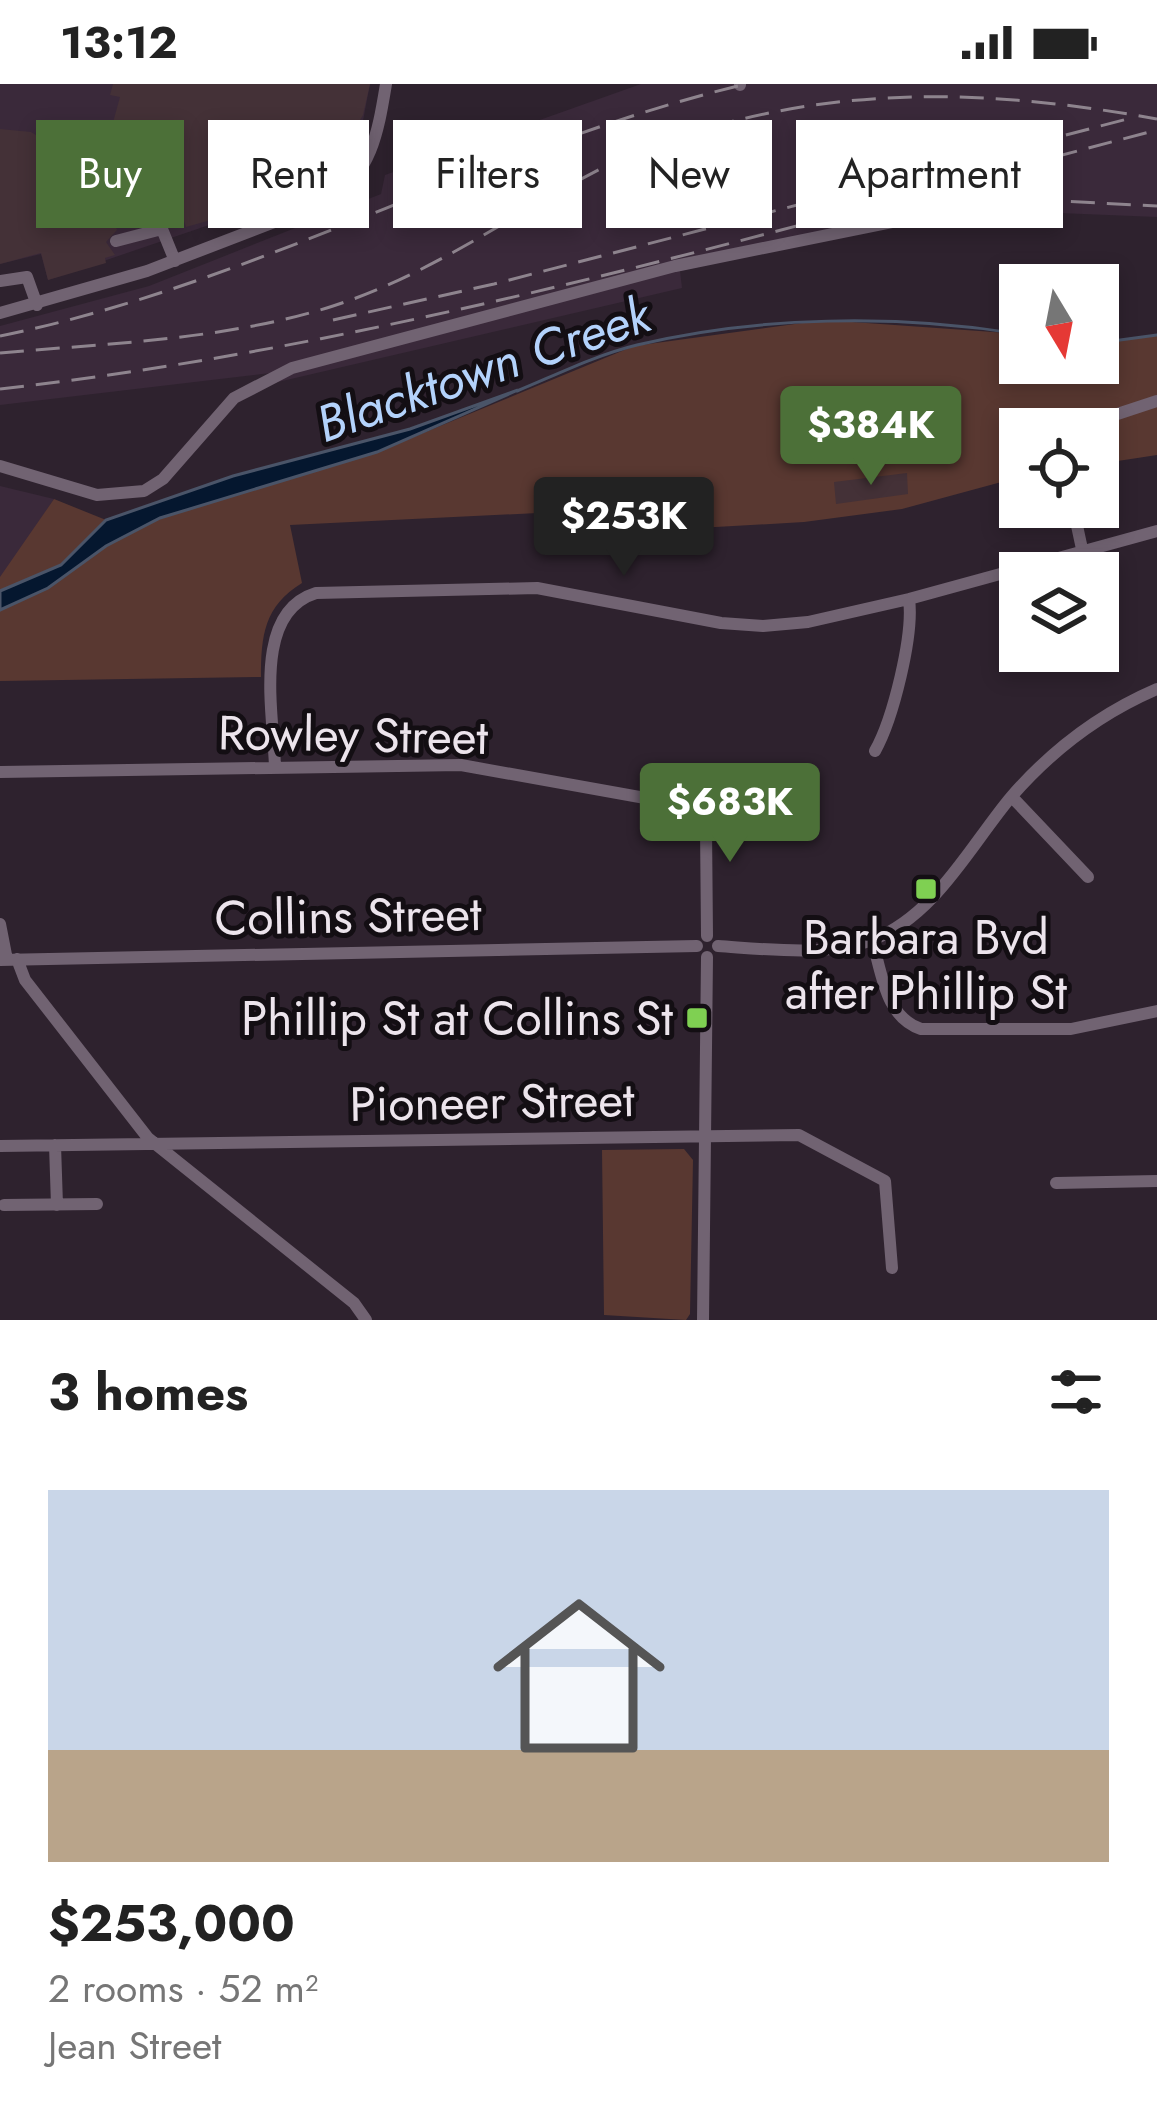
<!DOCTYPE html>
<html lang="en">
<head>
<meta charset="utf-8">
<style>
  :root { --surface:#fff; --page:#f6f6f6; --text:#222; --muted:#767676; --line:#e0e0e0; --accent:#4c7038 }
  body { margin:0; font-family:Jost,sans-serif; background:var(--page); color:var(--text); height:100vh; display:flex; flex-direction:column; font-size:45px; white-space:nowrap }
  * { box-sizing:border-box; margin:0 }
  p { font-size:39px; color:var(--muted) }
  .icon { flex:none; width:66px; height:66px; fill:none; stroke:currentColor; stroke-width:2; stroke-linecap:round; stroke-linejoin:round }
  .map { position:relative; height:1236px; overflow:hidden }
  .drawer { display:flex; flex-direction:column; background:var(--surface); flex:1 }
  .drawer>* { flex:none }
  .banner { position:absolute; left:36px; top:36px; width:1086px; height:108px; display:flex; gap:24px }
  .needle { width:78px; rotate:170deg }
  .buttons { position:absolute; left:999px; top:180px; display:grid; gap:24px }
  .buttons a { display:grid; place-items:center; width:120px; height:120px; border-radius:0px; background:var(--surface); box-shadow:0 6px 18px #0003; font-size:60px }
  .price { position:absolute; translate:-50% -102px; padding:0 27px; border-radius:12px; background:var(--accent); color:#fff; font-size:39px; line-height:78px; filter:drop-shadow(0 3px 6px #0008) }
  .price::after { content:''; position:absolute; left:50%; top:72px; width:36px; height:27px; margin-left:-18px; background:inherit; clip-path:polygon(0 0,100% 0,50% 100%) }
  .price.selected { background:#222; color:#fff }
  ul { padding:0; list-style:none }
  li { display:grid; align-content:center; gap:24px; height:636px; padding:0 48px }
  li+li { border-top:3px solid var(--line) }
  li span { display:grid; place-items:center; height:372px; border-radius:0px; color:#555 }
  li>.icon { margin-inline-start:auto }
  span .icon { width:216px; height:216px; fill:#fffc; stroke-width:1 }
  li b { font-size:51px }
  h2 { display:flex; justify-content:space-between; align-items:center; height:144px; padding:0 48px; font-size:51px }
  .chip { padding:0 42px; border-radius:0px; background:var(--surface); box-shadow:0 6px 18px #0003; font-size:42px; line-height:108px }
  .chip.selected { background:var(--accent); color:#fff }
  .status { display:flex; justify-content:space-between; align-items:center; height:84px; padding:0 60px; background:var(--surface); direction:ltr }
  .status svg { height:33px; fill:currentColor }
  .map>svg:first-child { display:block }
  .built { fill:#3a293a }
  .green { fill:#593831 }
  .water { fill:#05172f; stroke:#4a5468; stroke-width:3 }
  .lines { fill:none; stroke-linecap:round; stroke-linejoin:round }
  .stream { stroke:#4a5468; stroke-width:3 }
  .building { fill:#443137 }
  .minor { stroke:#716372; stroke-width:12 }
  .rail { stroke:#8e848e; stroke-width:3; stroke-dasharray:24 12; stroke-linecap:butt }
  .poi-dot { fill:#7fd052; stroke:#130e13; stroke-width:4.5 }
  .labels { text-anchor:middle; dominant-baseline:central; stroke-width:10; stroke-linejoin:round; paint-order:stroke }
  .street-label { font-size:48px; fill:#ece4ec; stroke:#130e13 }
  .poi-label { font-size:48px; fill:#ece4ec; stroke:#130e13 }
  .water-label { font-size:51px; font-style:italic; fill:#b3d2fb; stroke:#130e13 }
</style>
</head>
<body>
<div class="status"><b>13:12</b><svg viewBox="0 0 49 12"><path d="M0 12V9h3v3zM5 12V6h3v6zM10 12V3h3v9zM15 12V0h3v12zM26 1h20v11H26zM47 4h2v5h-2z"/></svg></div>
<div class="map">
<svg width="1157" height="1236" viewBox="0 0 1157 1236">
  <rect width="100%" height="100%" fill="#2e222e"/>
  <path class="built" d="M0,0H370L358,63L329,100L48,196L41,170L0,180Z
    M641,0H1157V133L989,126L918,135L680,187L682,204L278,298L270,289L0,321V242L149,202L381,110L385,91Z
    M0,402L54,415L2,494L0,493Z"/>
  <path class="green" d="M824,236L1020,250V279H1098V259L1157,251V371L1098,380V345H1020V393L902,425L804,438L663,446L578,427L290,441L302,499C264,522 261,552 261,593L0,597V526L48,504L106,462L160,434L377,368L634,262Z
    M54,415L106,436L61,481L0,507V493Z
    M684,1065L693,1076L690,1230L686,1236L604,1231L602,1066Z"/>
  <path class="water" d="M518,306L377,368L160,434L106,462L48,504L0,526V507L61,481L106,436L233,392L410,345Z"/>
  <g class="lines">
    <path class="stream" d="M1098,259L1157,251
      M517,307C556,291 596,271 637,261C758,232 897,230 1020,250"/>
  </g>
  <path class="building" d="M113,0H370L363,31L339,72L289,60L271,119L186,143L177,115L112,132L117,146L106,158L115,171L105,174L106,179L48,196L41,169L0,180V45L31,48L53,62L64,60L67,47L78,49L75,57L109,53L120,13L110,11Z
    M907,389L908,410L836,420L834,398Z"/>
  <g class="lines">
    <path class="minor" d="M740,1V0
      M294,132L291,109L310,85L333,82L352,99
      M116,157L162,145L175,177
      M0,197L27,193L37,221
      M0,229L147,187L329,117C372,88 378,48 386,0
      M1072,345L1157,317
      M0,382L97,411L144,407L163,395L234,314L292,284L675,182L956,125
      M1073,423L1082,465
      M875,667C893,635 914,551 909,515
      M275,684C274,632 251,529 316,509L537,504L721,539L763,542L808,538L909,515L1157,447
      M0,688L461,681L684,721L699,728L706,743L707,852
      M1012,713L1088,793
      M0,840L7,876
      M872,856C882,889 885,933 921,945H1071L1157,927
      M718,862C764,865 828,873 872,856C935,832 970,762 1011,713C1051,667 1101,629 1157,605
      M17,875L25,896L148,1054L354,1219L366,1236
      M0,876L697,862
      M55,1061L57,1121
      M0,1062L799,1051L885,1097L892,1184
      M1056,1099L1157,1097
      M4,1121L97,1120
      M703,1236L707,873"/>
    <path class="rail" d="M927,120L1039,116L1157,122
      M333,236L494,200L1135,33
      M0,252C260,199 489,61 746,0
      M0,269C111,259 226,256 333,222C433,190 515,128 608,81C790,0 963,0 1157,35
      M0,305C394,261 774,146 1157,46"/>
  </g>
  <g class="poi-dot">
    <rect x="914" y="793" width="24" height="24" rx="6"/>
    <rect x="685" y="922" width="24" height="24" rx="6"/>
  </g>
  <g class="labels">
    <g class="street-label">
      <text transform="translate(353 651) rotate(1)">Rowley Street</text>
      <text transform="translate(348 832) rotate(-1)">Collins Street</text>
      <text transform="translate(492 1018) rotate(-1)">Pioneer Street</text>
    </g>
    <g class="poi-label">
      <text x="926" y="853">Barbara Bvd<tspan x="926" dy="55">after Phillip St</tspan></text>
      <text x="673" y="934" text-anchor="end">Phillip St at Collins St</text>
    </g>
    <g class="water-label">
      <text transform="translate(483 285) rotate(-19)">Blacktown Creek</text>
    </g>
  </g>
</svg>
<div class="buttons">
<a><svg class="needle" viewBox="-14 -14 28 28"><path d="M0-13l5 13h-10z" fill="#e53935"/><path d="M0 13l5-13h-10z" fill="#767676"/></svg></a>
<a><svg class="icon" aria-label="locate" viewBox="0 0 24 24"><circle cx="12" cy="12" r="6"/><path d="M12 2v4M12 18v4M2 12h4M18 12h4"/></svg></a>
<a><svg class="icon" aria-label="layers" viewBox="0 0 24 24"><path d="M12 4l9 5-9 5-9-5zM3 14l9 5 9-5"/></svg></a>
</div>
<b class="price" style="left:871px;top:404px">$384K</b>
<b class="price selected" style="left:624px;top:495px">$253K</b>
<b class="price" style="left:730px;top:781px">$683K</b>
<div class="banner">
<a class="chip selected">Buy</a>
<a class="chip">Rent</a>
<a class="chip">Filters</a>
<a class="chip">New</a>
<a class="chip">Apartment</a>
</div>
</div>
<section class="drawer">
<h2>3 homes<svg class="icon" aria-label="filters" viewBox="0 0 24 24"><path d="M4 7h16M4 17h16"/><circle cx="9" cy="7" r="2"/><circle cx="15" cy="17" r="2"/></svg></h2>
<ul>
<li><span style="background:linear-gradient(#c9d6e8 70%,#b9a48a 0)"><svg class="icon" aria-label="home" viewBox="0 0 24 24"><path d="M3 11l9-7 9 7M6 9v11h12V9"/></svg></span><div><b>$253,000</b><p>2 rooms · 52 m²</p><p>Jean Street</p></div></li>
</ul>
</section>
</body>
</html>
